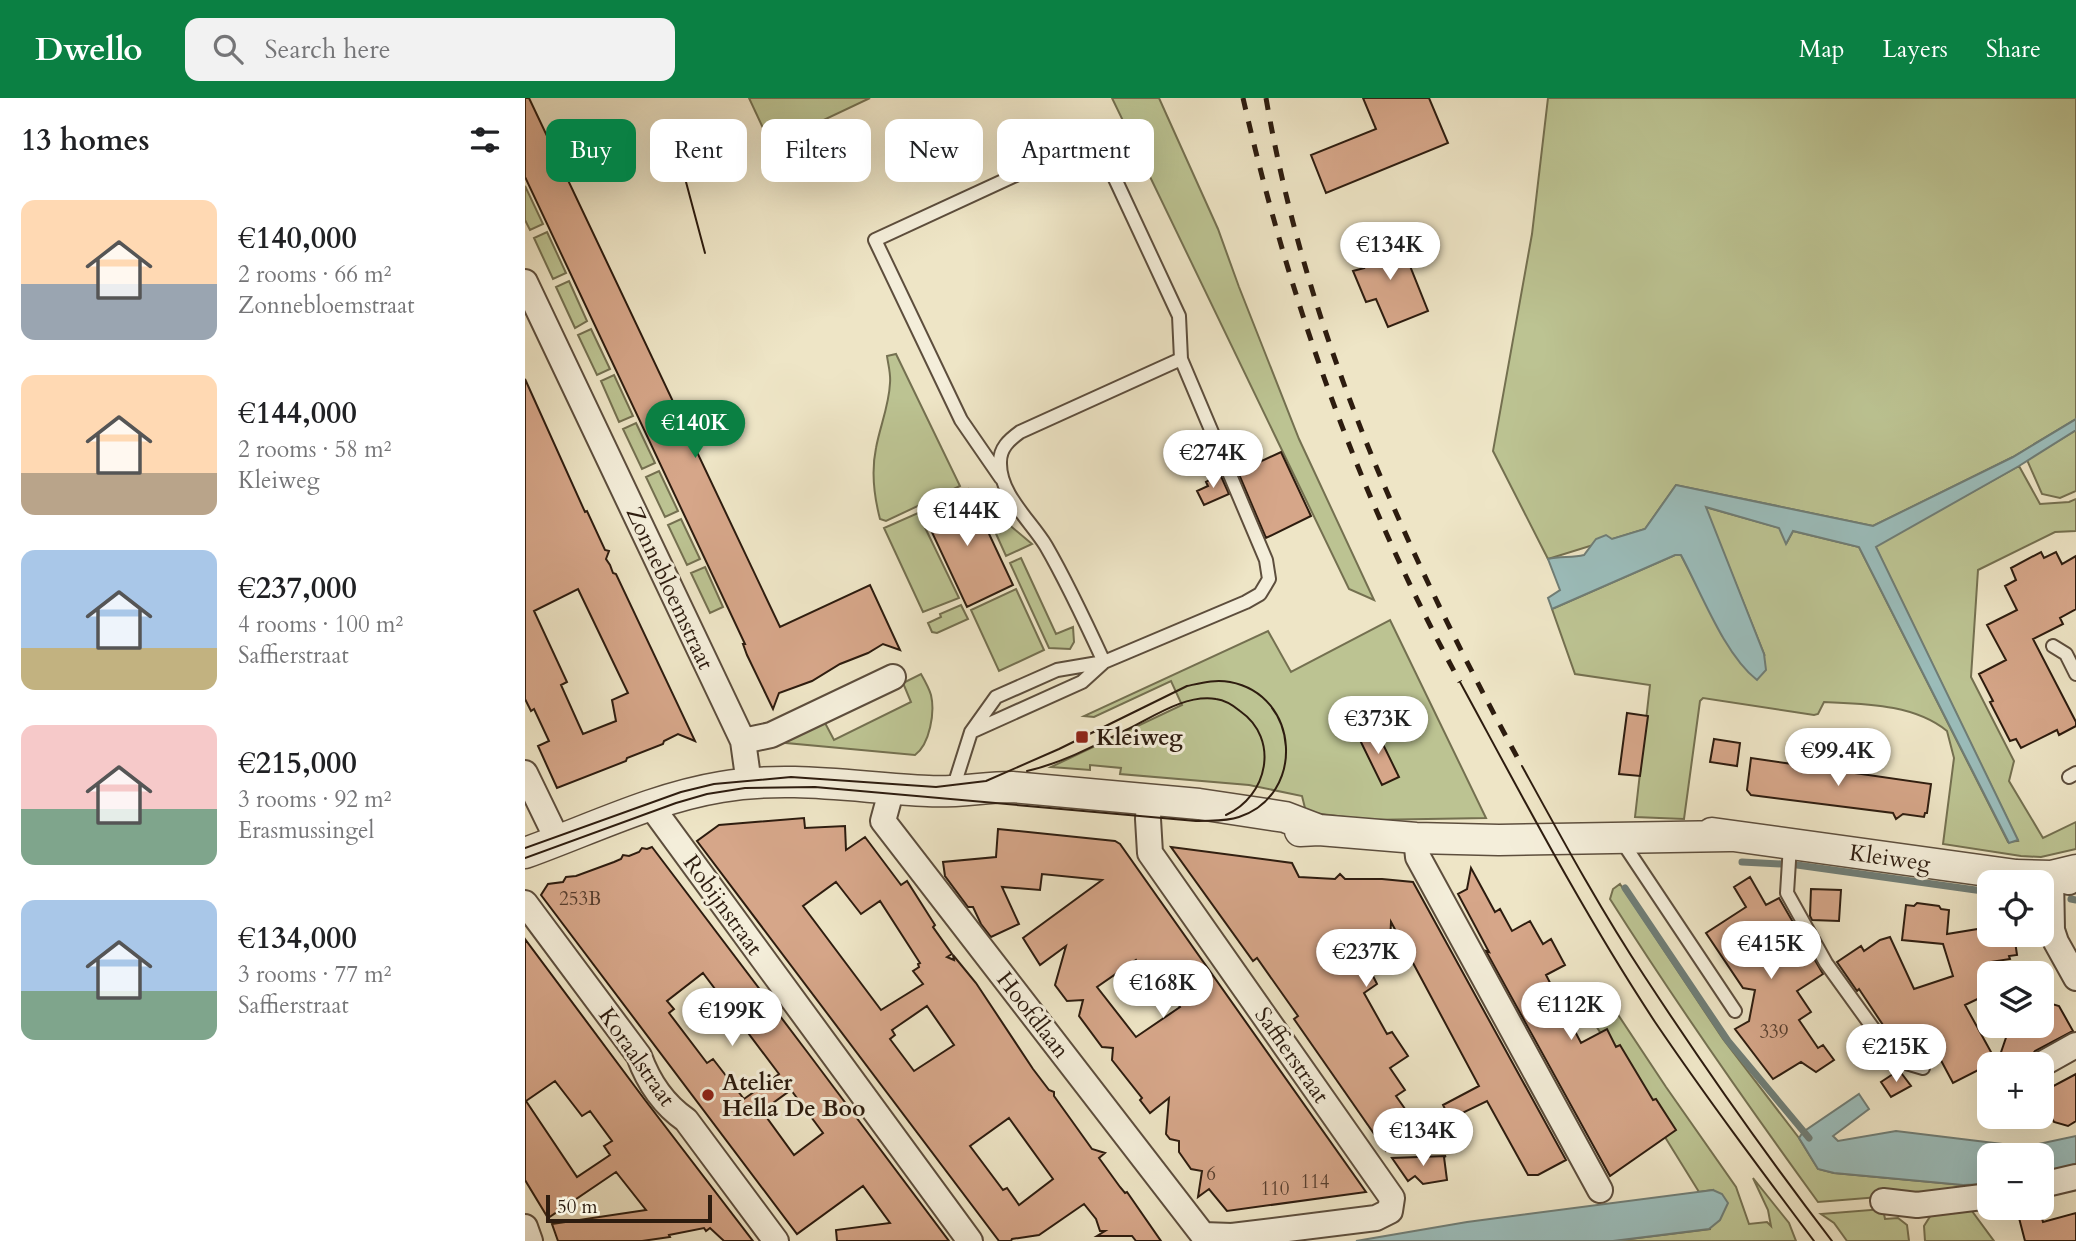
<!DOCTYPE html>
<html lang="en">
<head>
<meta charset="utf-8">
<style>
  :root { --surface:#fff; --page:#f2f2f2; --text:#202124; --muted:#757577; --accent:#0b8043 }
  body { margin:0; font-family:Cardo,serif; background:var(--page); color:var(--text); height:100vh; display:flex; flex-direction:column; font-size:26px; white-space:nowrap }
  * { box-sizing:border-box; margin:0 }
  p { font-size:23px; color:var(--muted) }
  .icon { flex:none; width:38px; height:38px; fill:none; stroke:currentColor; stroke-width:2; stroke-linecap:round; stroke-linejoin:round }
  .map { position:relative; flex:1; overflow:hidden }
  .drawer { display:flex; flex-direction:column; background:var(--surface); width:525px }
  .drawer>* { flex:none }
  .top-card { position:absolute; left:21px; top:21px; width:665px; height:63px; display:flex; gap:14px }
  .tools { position:absolute; left:1452px; top:772px; display:grid; gap:14px }
  .tools a { display:grid; place-items:center; width:77px; height:77px; border-radius:14px; background:var(--surface); box-shadow:0 7px 28px #0002; font-size:35px }
  .scale { position:absolute; left:21px; bottom:18px; width:166px; box-sizing:border-box; padding-left:7px; border:4px solid #2d1c0f; border-top:0; font-size:19px; line-height:24px; white-space:nowrap; color:#2d1c0f; -webkit-text-stroke:5px #f4eeda; paint-order:stroke }
  .price { position:absolute; translate:-50% -60px; padding:0 16px; border-radius:24px; background:#fff; color:#222; font-size:23px; line-height:46px; filter:drop-shadow(0 2px 4px #0008) }
  .price::after { content:''; position:absolute; left:50%; top:42px; width:21px; height:16px; margin-left:-10px; background:inherit; clip-path:polygon(0 0,100% 0,50% 100%) }
  .price.current { background:var(--accent); color:#fff }
  ul { padding:0; list-style:none }
  li { display:flex; align-items:center; gap:21px; height:175px; padding:0 21px }
  li span { display:grid; place-items:center; flex:none; width:196px; height:140px; border-radius:14px; color:#555 }
  li>.icon { margin-inline-start:auto }
  span .icon { width:84px; height:84px; fill:#fffc; stroke-width:1 }
  li b { font-size:30px }
  h2 { display:flex; justify-content:space-between; align-items:center; height:84px; padding:0 21px; font-size:30px }
  .chip { padding:0 24px; border-radius:14px; background:var(--surface); box-shadow:0 7px 28px #0002; font-size:24px; line-height:63px }
  .chip.current { background:var(--accent); color:#fff }
  header { display:flex; align-items:center; gap:42px; box-sizing:border-box; height:98px; padding:0 35px; background:var(--accent); color:#fff }
  header strong { font-size:33px }
  nav { display:flex; gap:38px; margin-inline-start:auto; font-size:24px }
  .search { width:490px; height:63px; background:var(--page); display:flex; align-items:center; gap:18px; box-sizing:border-box; padding:0 24px; border-radius:14px; color:var(--muted); font-size:26px }
  main { display:flex; flex:1; min-height:0 }
  .map>svg:first-child { display:block }
  .green { fill:#bcc392; stroke:#747050; stroke-width:2 }
  .water { fill:#9bbdbb; stroke:#6f7d76; stroke-width:2 }
  .lines { fill:none; stroke-linecap:round; stroke-linejoin:round }
  .stream { stroke:#6f7d76; stroke-width:7 }
  .building { fill:#d6a689; stroke:#2d1c0f; stroke-width:2; fill-rule:evenodd }
  .service-casing { stroke:#5d4e3d; stroke-width:16 }
  .minor-casing { stroke:#5d4e3d; stroke-width:28 }
  .tertiary-casing { stroke:#5d4e3d; stroke-width:33 }
  .service { stroke:#f4eeda; stroke-width:12 }
  .minor { stroke:#f4eeda; stroke-width:24 }
  .tertiary { stroke:#f4eeda; stroke-width:30 }
  .tram { stroke:#2d1c0f; stroke-width:2 }
  .rail { stroke:#2d1c0f; stroke-width:5; stroke-dasharray:12 12; stroke-linecap:butt }
  .poi-dot { fill:#8f2418; stroke:#f4eeda; stroke-width:2.5 }
  .labels { text-anchor:middle; dominant-baseline:central; stroke-width:6; stroke-linejoin:round; paint-order:stroke }
  .number-label { font-size:19px; fill:#573e2e }
  .street-label { font-size:23px; fill:#2d1c0f; stroke:#f4eeda }
  .poi-label { font-size:23px; font-weight:bold; fill:#2d1c0f; stroke:#f4eeda; text-anchor:start }
</style>
</head>
<body>
<header>
<strong>Dwello</strong>
<div class="search"><svg class="icon" aria-label="search" viewBox="0 0 24 24"><circle cx="10" cy="10" r="6"/><path d="M15 15l6 6"/></svg>Search here</div>
<nav><a>Map</a><a>Layers</a><a>Share</a></nav>
</header>
<main>
<section class="drawer">
<h2>13 homes<svg class="icon" aria-label="filters" viewBox="0 0 24 24"><path d="M4 7h16M4 17h16"/><circle cx="9" cy="7" r="2"/><circle cx="15" cy="17" r="2"/></svg></h2>
<ul>
<li><span style="background:linear-gradient(#ffd9b3 60%,#9aa5b1 0)"><svg class="icon" aria-label="home" viewBox="0 0 24 24"><path d="M3 11l9-7 9 7M6 9v11h12V9"/></svg></span><div><b>€140,000</b><p>2 rooms · 66 m²</p><p>Zonnebloemstraat</p></div></li>
<li><span style="background:linear-gradient(#ffd9b3 70%,#b9a48a 0)"><svg class="icon" aria-label="home" viewBox="0 0 24 24"><path d="M3 11l9-7 9 7M6 9v11h12V9"/></svg></span><div><b>€144,000</b><p>2 rooms · 58 m²</p><p>Kleiweg</p></div></li>
<li><span style="background:linear-gradient(#a9c7e8 70%,#c2b280 0)"><svg class="icon" aria-label="home" viewBox="0 0 24 24"><path d="M3 11l9-7 9 7M6 9v11h12V9"/></svg></span><div><b>€237,000</b><p>4 rooms · 100 m²</p><p>Saffierstraat</p></div></li>
<li><span style="background:linear-gradient(#f6c9c9 60%,#7fa58c 0)"><svg class="icon" aria-label="home" viewBox="0 0 24 24"><path d="M3 11l9-7 9 7M6 9v11h12V9"/></svg></span><div><b>€215,000</b><p>3 rooms · 92 m²</p><p>Erasmussingel</p></div></li>
<li><span style="background:linear-gradient(#a9c7e8 65%,#7fa58c 0)"><svg class="icon" aria-label="home" viewBox="0 0 24 24"><path d="M3 11l9-7 9 7M6 9v11h12V9"/></svg></span><div><b>€134,000</b><p>3 rooms · 77 m²</p><p>Saffierstraat</p></div></li>
</ul>
</section>
<div class="map">
<svg width="1551" height="1143" viewBox="0 0 1551 1143">
  <rect width="100%" height="100%" fill="#eee5c6"/>
  <filter id="stains"><feTurbulence type="fractalNoise" baseFrequency=".00286" numOctaves="4"/><feColorMatrix values="0 0 0 0 .2 0 0 0 0 .09 0 0 0 0 .02 0 0 0 .5 -.17"/></filter>
  <radialGradient id="worn" r=".72"><stop offset=".6" stop-color="#630" stop-opacity="0"/><stop offset="1" stop-color="#630" stop-opacity=".3"/></radialGradient>
  <path class="green" d="M224,0H345L246,47Z
    M587,0H634L693,131L714,189L774,341L849,502L824,491Z
    M1023,0H1551V321L1488,359L1348,428L1151,387L1120,431L1023,461L968,353L1007,136Z
    M0,88L18,126L5,132L0,122Z
    M22,134L41,175L28,181L9,140Z
    M44,183L62,223L50,230L31,189Z
    M66,231L85,271L72,277L53,237Z
    M371,256L435,388L361,423L355,421C349,398 346,374 351,350C355,328 364,308 365,285C366,276 363,266 362,258Z
    M89,277L108,318L94,324L76,283Z
    M111,325L130,365L117,371L98,331Z
    M1551,332V393L1535,400L1517,396L1502,362Z
    M1494,368L1515,406L1544,404L1551,401V433L1530,434L1453,472L1446,579L1489,663L1484,683L1518,740L1551,724V751L1516,759L1496,758L1418,746L1429,660L1422,633C1389,606 1340,606 1299,604L1293,616L1289,617L1178,600L1175,603L1159,721L1110,719L1125,587L1050,576L1027,511L1150,457H1156L1198,539L1239,556L1180,409L1255,430L1262,444L1268,433L1334,449L1483,744L1493,743L1350,448Z
    M134,373L153,413L140,419L121,379Z
    M393,415L434,500L398,514L359,430Z
    M475,419L507,446L481,458L468,429Z
    M156,421L175,461L162,467L143,427Z
    M496,460L531,536L548,529L549,544L545,551L524,550L485,465Z
    M180,469L198,509L185,515L166,475Z
    M491,491L519,552L474,573L446,512Z
    M436,507L443,521L412,535L407,534L403,525L416,519L415,516Z
    M865,522L961,720L843,722L781,714L777,698L724,687L595,676L596,670L565,667V672L526,669L657,607L646,583L569,619L559,618L743,533L766,574Z
    M396,576C400,583 404,590 406,597C410,614 405,646 390,657L261,645L259,641L299,623L309,642L386,604L378,585Z
    M1095,786L1198,941L1274,1040L1293,1071L1309,1075L1438,1087L1465,1086V1090L1293,1104C1221,1005 1151,905 1085,801L1088,791Z
    M1080,897L1141,989L1211,1089L1224,1126L1242,1124L1246,1128L1243,1112L1228,1080L1264,1125L1271,1143H1089L1185,1131L1188,1092L1174,1094L1065,918Z
    M1444,1109L1469,1143H1400L1399,1128L1406,1117Z
    M1358,1111L1360,1121L1373,1120L1382,1127L1384,1143H1322L1309,1125L1296,1116Z"/>
  <path class="water" d="M1551,321V332L1494,368L1351,449L1493,742L1484,745L1334,449L1268,433L1261,446L1254,430L1181,409L1239,556L1241,572L1232,582C1199,556 1176,494 1156,457H1150L1027,511L1023,500L1035,492L1023,461C1035,458 1047,460 1059,457L1071,441L1081,437L1087,441L1120,431L1151,387L1348,428L1488,359Z
    M1334,996L1344,1011L1308,1038L1313,1043L1371,1033L1494,1048L1509,1047L1551,1038V1071L1517,1079V1057H1465V1086L1438,1087L1309,1075L1293,1071L1274,1040L1278,1034Z
    M1188,1092L1197,1096L1203,1105L1195,1122L1184,1131L1088,1143H831L942,1124Z"/>
  <g class="lines">
    <path class="stream" d="M1217,764L1256,766
      M1272,767L1465,794
      M1100,790L1203,943L1284,1040
      M1546,801L1551,802"/>
  </g>
  <path class="building" d="M0,0H4L255,529L345,487L375,552L358,546L343,555L315,566L287,583L254,595L248,611L222,557L218,546H220L0,79Z
    M838,0H904L923,45L801,95L786,57L851,31Z
    M873,138L903,213L863,229L851,201L841,204L828,173L839,170L832,155Z
    M0,281L60,414L62,413L80,452L84,453L81,461L85,467L88,475L91,476L170,643L153,636L139,643L138,646L102,660L101,663L32,690L13,648L24,643L9,611L6,613L0,601ZM53,491L103,595L87,602L91,623L58,636L36,587L42,584L9,513Z
    M756,354L786,418L741,440L713,374Z
    M695,376L704,396L679,407L672,393L683,388L681,384Z
    M443,391L488,487L442,509L397,413Z
    M1516,454L1519,460L1531,454L1537,466L1551,458V511L1535,520L1538,526L1508,541L1551,624V628L1534,637L1532,632L1496,650L1491,641L1485,643L1465,604L1468,603L1454,576L1481,562L1462,527L1492,512L1480,488L1491,482L1486,470Z
    M1102,615L1123,618L1115,678L1094,676Z
    M849,628L874,679L857,687L832,636Z
    M1189,641L1215,645L1212,668L1185,664Z
    M1226,660L1406,686L1402,715H1400L1399,719L1378,716L1371,721L1368,715L1226,697L1222,692Z
    M279,720L280,730L320,728L321,752L340,739L376,787L382,783L410,827L408,829L427,856L422,859L429,862L428,857L451,885L508,971L524,992L529,994V998L567,1051L580,1055L574,1060L595,1089L600,1095L602,1094L636,1143H611L607,1138H572L580,1133H575L571,1121L559,1106L514,1137L487,1141L486,1143H474L172,743L194,727ZM311,784L336,816L355,803L395,865L393,866L394,869L388,873L398,886L356,912L278,808ZM402,908L429,947L389,973L365,941L370,937L367,932ZM484,1020L528,1081L494,1107L482,1090L478,1092L445,1048Z
    M473,731L590,743L595,746L841,1094L702,1113L684,1091L673,1099L677,1073L666,1071L654,1054V1043L645,1041L641,1036L644,1000L625,1015L615,1002L617,1000L587,962L588,950L577,949L554,918L558,902L542,903L530,887L541,848L515,867L498,840L577,782L517,776L515,792L477,789L494,826L466,839L456,826L448,809H443L420,778L418,764L471,759ZM611,862L619,874L626,869L655,909L611,939L572,889Z
    M127,749L283,955L424,1143H312L311,1132L365,1125L338,1088L272,1136L16,797L23,786L38,784L41,779L51,778L89,764L96,761L98,757L104,758L114,754L117,750L122,751ZM178,875L254,976L219,1001L188,961L182,965L144,915L149,911L142,903ZM266,992L298,1035L269,1057L237,1013Z
    M646,749L767,765L774,779L810,781L815,776L820,781H857L888,784L1041,1062L1013,1077H1003L962,1003L925,1021L918,1007L954,988L866,824L865,844L838,858L852,886L839,895L862,936L867,934L883,958L865,970L880,992L871,998L897,1035L861,1053L769,921L773,918L732,860L728,863Z
    M946,770L970,814L975,811L987,833L1005,823L1018,846L1026,841L1040,867L1021,877L1056,945L1082,931L1091,949L1095,947L1128,1002L1131,1001L1151,1032L1085,1078L961,853L964,854L933,796L942,791Z
    M1225,779L1241,807L1254,800L1298,876L1272,893L1286,914L1274,922L1293,950L1298,947L1309,962L1291,974L1276,964L1248,981L1210,931L1224,923L1230,892L1218,890L1181,835L1221,809L1209,789Z
    M1286,791L1316,792L1314,823L1287,822L1285,818Z
    M1392,805L1414,808L1416,811L1424,812L1422,836L1465,829V836H1489L1492,857L1484,858L1485,861L1465,864V895L1440,907L1471,963L1428,985L1403,938L1376,954L1334,891L1332,893L1312,864L1336,848L1339,853L1355,842L1365,839L1389,891L1428,878L1418,846L1377,842L1381,807L1389,808Z
    M0,841L120,1002L228,1143H199L185,1130L181,1133L179,1130L144,1137L145,1139L117,1143H33L27,1126L121,1112L91,1074L23,1120L0,1082ZM30,983L57,1018L65,1013L87,1043L79,1048L85,1057L52,1079L1,1003Z
    M1517,903L1534,908L1548,933L1510,953L1503,962L1495,966H1472L1485,928H1517Z
    M1374,972L1386,988L1366,999L1356,984Z
    M1551,976V1023L1543,1028L1529,1024L1517,1001V994Z
    M921,1058L919,1059L922,1082L898,1086L890,1078L883,1083L867,1060Z
    M1515,1114L1518,1124L1551,1115V1143H1500L1494,1120Z"/>
  <g class="lines">
    <defs>
      <path id="service" d="M656,261L741,462L744,481L735,496L721,504L579,564C561,525 543,486 521,448C506,423 474,396 475,364C475,350 484,342 495,334Z
        M476,380L436,322L350,142L571,40L654,218L656,261
        M1528,548L1541,556L1551,576
        M1544,679L1551,675
        M427,694L446,634L471,599L532,572L579,564L557,584L446,634
        M1096,742L1210,913
        M1265,747L1262,795L1301,865L1371,962L1398,970"/>
      <path id="minor" d="M0,184L218,643L224,686
        M218,643L246,637L368,579
        M0,675L33,743
        M367,690L358,723L678,1137L707,1138L851,1120L865,1113L867,1100L625,755L623,721L624,701
        M126,708L445,1143
        M891,740L893,759L1075,1092
        M1544,784L1526,778L1527,832L1531,844L1551,880
        M0,805L114,958C123,983 138,1006 161,1022L251,1143
        M1517,966L1551,947
        M1517,1087L1551,1079
        M1358,1103L1392,1107L1465,1098
        M0,1129L5,1143"/>
      <path id="tertiary" d="M775,733L794,732L891,740L974,742L1204,738
        M1187,735L1491,777L1526,778L1551,772
        M0,755C64,732 129,700 196,689C266,677 333,690 403,693C431,695 459,689 487,689L674,706L760,719L794,732"/>
    </defs>
    <use href="#service" class="service-casing"/>
    <use href="#minor" class="minor-casing"/>
    <use href="#tertiary" class="tertiary-casing"/>
    <use href="#service" class="service"/>
    <use href="#minor" class="minor"/>
    <use href="#tertiary" class="tertiary"/>
    <path class="tram" d="M161,84L180,155
      M935,584C997,698 1058,815 1130,924C1181,999 1235,1071 1289,1143
      M997,668C1036,739 1075,811 1120,879C1179,969 1241,1057 1307,1143
      M502,673C537,665 569,648 601,632C628,619 660,596 691,601C699,602 709,608 715,613C755,641 743,698 701,717
      M0,750L156,694L189,686L266,679L411,689L461,683L534,651L662,588C676,585 690,581 705,584C775,597 781,697 714,719C700,724 685,722 671,723L290,689L220,690L182,696L151,705L0,760"/>
    <path class="rail" d="M718,0C764,202 835,402 935,584
      M741,0C782,238 882,457 997,668"/>
  </g>
  <g class="poi-dot">
    <rect x="550" y="632" width="14" height="14" rx="3.5"/>
    <circle cx="183" cy="997" r="7"/>
  </g>
  <g class="labels">
    <g class="number-label">
      <text x="55" y="801">253B</text>
      <text x="1249" y="934">339</text>
      <text x="686" y="1076">6</text>
      <text x="790" y="1084">114</text>
      <text x="750" y="1091">110</text>
    </g>
    <g class="street-label">
      <text transform="translate(145 490) rotate(65)">Zonnebloemstraat</text>
      <text transform="translate(1365 760) rotate(8)">Kleiweg</text>
      <text transform="translate(198 807) rotate(54)">Robijnstraat</text>
      <text transform="translate(508 917) rotate(52)">Hoofdlaan</text>
      <text transform="translate(767 957) rotate(55)">Saffierstraat</text>
      <text transform="translate(112 959) rotate(55)">Koraalstraat</text>
    </g>
    <g class="poi-label">
      <text x="571" y="639">Kleiweg</text>
      <text x="197" y="984">Atelier<tspan x="197" dy="26">Hella De Boo</tspan></text>
    </g>
  </g>
  <rect width="100%" height="100%" filter="url(#stains)"/>
  <rect width="100%" height="100%" fill="url(#worn)"/>
</svg>
<div class="tools">
<a><svg class="icon" aria-label="locate" viewBox="0 0 24 24"><circle cx="12" cy="12" r="6"/><path d="M12 2v4M12 18v4M2 12h4M18 12h4"/></svg></a>
<a><svg class="icon" aria-label="layers" viewBox="0 0 24 24"><path d="M12 4l9 5-9 5-9-5zM3 14l9 5 9-5"/></svg></a>
<a>+</a>
<a>−</a>
</div>
<div class="scale">50 m</div>
<b class="price" style="left:865px;top:184px">€134K</b>
<b class="price current" style="left:170px;top:362px">€140K</b>
<b class="price" style="left:688px;top:392px">€274K</b>
<b class="price" style="left:442px;top:450px">€144K</b>
<b class="price" style="left:853px;top:658px">€373K</b>
<b class="price" style="left:1313px;top:690px">€99.4K</b>
<b class="price" style="left:1246px;top:883px">€415K</b>
<b class="price" style="left:841px;top:891px">€237K</b>
<b class="price" style="left:638px;top:922px">€168K</b>
<b class="price" style="left:1046px;top:944px">€112K</b>
<b class="price" style="left:207px;top:950px">€199K</b>
<b class="price" style="left:1371px;top:986px">€215K</b>
<b class="price" style="left:898px;top:1070px">€134K</b>
<div class="top-card">
<a class="chip current">Buy</a>
<a class="chip">Rent</a>
<a class="chip">Filters</a>
<a class="chip">New</a>
<a class="chip">Apartment</a>
</div>
</div>
</main>
</body>
</html>
